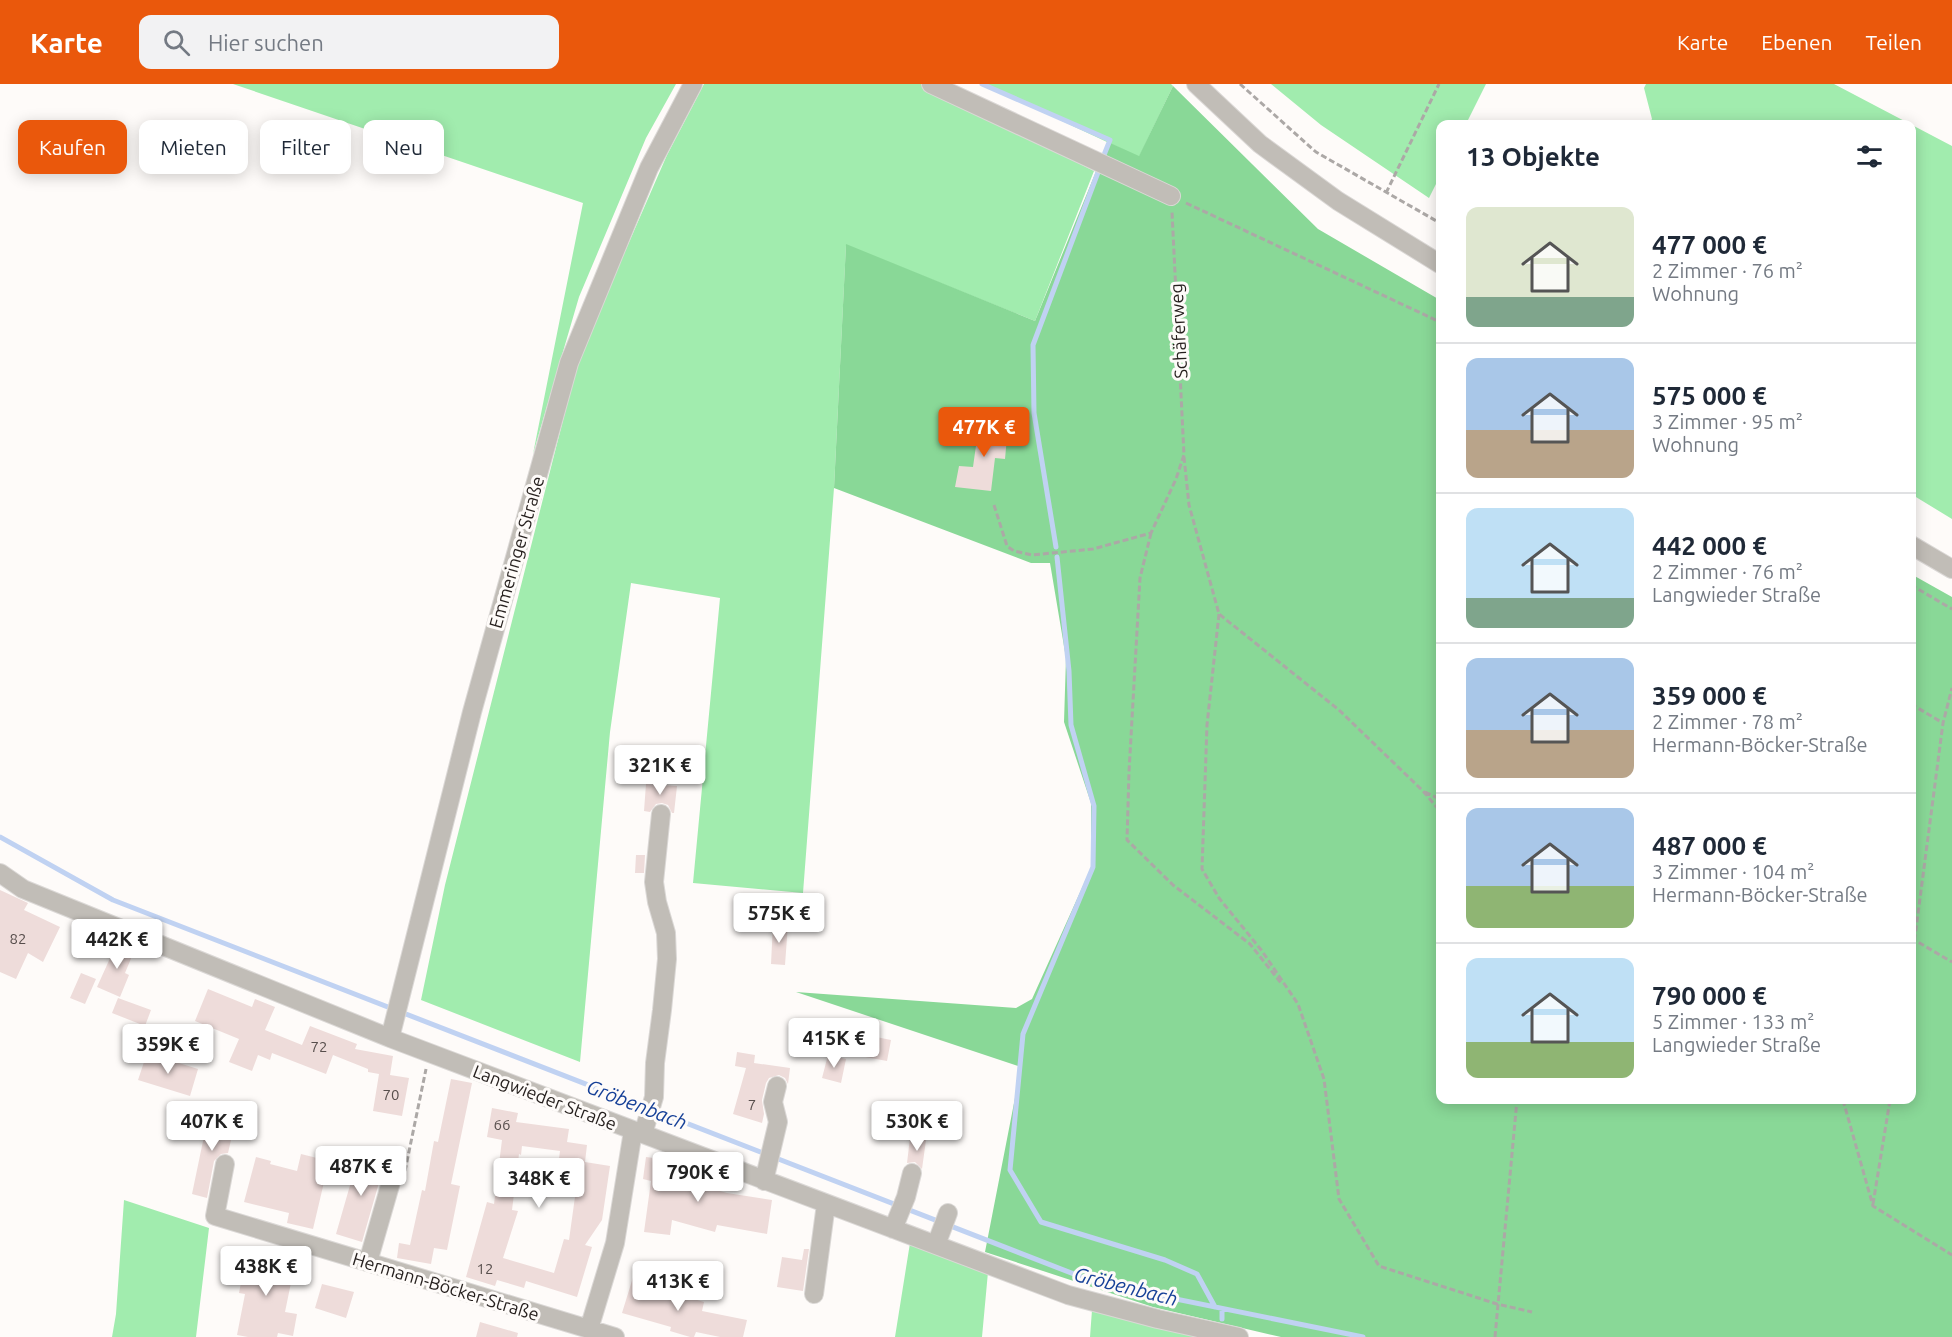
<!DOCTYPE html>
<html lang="de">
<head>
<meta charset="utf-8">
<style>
  :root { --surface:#fff; --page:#f2f2f3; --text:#1f2937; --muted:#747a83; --line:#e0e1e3; --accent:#ea580c }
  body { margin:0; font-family:Ubuntu,sans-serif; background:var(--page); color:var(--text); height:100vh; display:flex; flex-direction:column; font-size:22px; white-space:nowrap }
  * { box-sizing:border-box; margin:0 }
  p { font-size:20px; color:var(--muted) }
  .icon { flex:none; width:33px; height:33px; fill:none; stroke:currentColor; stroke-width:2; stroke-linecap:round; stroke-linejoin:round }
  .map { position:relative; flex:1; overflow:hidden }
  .side { position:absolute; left:1436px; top:36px; width:480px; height:984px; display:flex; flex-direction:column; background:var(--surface); border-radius:12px; box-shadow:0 3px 15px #0003 }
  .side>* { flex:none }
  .hud { position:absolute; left:18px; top:36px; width:570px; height:54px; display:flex; gap:12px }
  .price { position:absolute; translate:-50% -51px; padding:0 14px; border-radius:6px; background:#fff; color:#222; font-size:20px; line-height:39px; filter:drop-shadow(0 2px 3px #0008) }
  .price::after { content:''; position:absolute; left:50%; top:36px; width:18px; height:14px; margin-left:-9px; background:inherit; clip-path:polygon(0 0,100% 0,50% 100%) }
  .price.selected { background:var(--accent); color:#fff }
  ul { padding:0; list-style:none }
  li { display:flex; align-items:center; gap:18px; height:150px; padding:0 30px }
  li+li { border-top:2px solid var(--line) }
  li span { display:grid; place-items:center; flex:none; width:168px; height:120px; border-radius:12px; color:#555 }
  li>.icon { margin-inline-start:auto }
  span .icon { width:72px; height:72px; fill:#fffc; stroke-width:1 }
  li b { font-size:26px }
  h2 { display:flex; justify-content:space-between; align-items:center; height:72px; padding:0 30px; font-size:26px }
  .chip { padding:0 21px; border-radius:12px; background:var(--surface); box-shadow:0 3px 15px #0003; font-size:21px; line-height:54px }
  .chip.selected { background:var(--accent); color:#fff }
  header { display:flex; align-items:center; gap:36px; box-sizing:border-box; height:84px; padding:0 30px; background:var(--accent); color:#fff }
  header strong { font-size:28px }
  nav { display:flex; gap:33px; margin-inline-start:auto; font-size:21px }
  .search { width:420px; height:54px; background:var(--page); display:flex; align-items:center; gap:15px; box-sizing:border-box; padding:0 21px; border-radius:12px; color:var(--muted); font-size:22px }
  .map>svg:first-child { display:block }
  .green { fill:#a1ecae }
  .forest { fill:#89d897 }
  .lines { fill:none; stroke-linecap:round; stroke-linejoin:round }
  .stream { stroke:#c0d2f2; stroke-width:5 }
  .building { fill:#eedcda; fill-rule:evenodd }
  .minor-casing { stroke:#dbd8d6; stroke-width:20 }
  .path { stroke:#aca8a6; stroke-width:3; stroke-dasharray:6 3; stroke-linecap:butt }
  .minor { stroke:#c1bdb7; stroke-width:18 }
  .labels { text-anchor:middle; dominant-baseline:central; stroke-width:6; stroke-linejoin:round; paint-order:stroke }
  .number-label { font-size:15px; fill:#574e4c }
  .street-label { font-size:18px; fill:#251f1d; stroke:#fefbf9 }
  .water-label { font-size:20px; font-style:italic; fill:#174198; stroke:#fefbf9 }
</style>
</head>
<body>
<header>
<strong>Karte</strong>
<div class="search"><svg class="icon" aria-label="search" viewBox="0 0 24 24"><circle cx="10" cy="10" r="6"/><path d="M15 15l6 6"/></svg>Hier suchen</div>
<nav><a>Karte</a><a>Ebenen</a><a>Teilen</a></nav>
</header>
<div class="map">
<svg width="1952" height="1253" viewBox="0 0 1952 1253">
  <rect width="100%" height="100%" fill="#fefbf9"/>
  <path class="green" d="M233,0H676L646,54L579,213L533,370L583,119Z
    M704,0H921L946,11L1094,87L1035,237L846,161L834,404L803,809L693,799L720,514L631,499L610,648L580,978L421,916L445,801L579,273L667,71Z
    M983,0H1171L1173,2L1139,73Z
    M1271,0H1486L1466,40H1440V92L1429,114L1321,41Z
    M1646,0H1834L1952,62V435L1911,410V40H1649L1652,35L1644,4Z
    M124,1116L209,1144L196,1253H112L116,1230Z
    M910,1159L988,1188L982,1253H895Z
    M1092,1226L1210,1253H1090Z"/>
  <path class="forest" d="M1173,2L1318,145L1440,216V1016H1911V490L1952,513V1253H1281L1153,1223L985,1168L1021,983L796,908L1016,924L1032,915L1091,784V719L1064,638L1066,574L1050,479H1031L834,404L846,160L1035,237L1108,58L1139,72Z"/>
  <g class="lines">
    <path class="stream" d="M982,0L1110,56L1102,76
      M1056,463L1034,329L1033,261L1100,83
      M1057,473L1069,587L1071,641L1094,722L1093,783L1023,950L1010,1086L1041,1138L1165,1176L1197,1190L1215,1223
      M0,753L113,816L1097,1199L1363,1253
      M1222,1225V1235"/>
  </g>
  <path class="building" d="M979,340L1008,342L1005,375L995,374L991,407L955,403L959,382L973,383Z
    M646,700L677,702L674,729H672L668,721L662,719L656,720L650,728L644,727Z
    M636,771H645L644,789H635Z
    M0,806L28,819L24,826L60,843L43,878L28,869L16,895L0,888Z
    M773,839L788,840L785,881L771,880Z
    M122,859L135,865L125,889L129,891L120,913L97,903L116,861L120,863Z
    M81,889L96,895L85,920L70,914Z
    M208,905L252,923L255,915L275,923L265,946L302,961L310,942L357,960L355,965L393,972L390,991L409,994L402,1032L373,1027L379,990L368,988V985L333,971L326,990L272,969L270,976L258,971L252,987L229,978L239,955L195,937Z
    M118,914L151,926L145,942L112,929Z
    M842,946L891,956L887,977L838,968Z
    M737,968L755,971L754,979L790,984L788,1000L785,994L779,991L769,994L766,999L762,1016L764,1030L762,1039L733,1030L746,984L735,982Z
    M147,969L198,985L190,1012L138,996Z
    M828,971L846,975L841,999L822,994Z
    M451,995L472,999L451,1100L460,1102L447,1166L434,1164L431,1180L397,1174L399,1159L410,1161L422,1106L425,1107L434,1057L438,1058Z
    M492,1024L518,1029L516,1038L569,1045L567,1058L587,1061L585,1078L610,1082L602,1136L585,1161L592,1163L577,1213L526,1197L524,1204L497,1196L495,1202L466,1193L487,1118L494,1120L502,1056L487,1053ZM522,1062L560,1067L558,1082L579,1084L569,1156L564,1155L554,1189L503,1174L518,1127L512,1126L519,1070L521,1071Z
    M208,1033L235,1039L228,1069L221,1070L214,1077L207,1114L192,1110Z
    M910,1054L926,1056L922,1085L915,1078L907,1079Z
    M301,1070L329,1077L313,1145L287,1139L289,1129L244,1118L256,1073L271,1077L270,1080L297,1087Z
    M359,1070L392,1080L390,1087L384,1090L380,1095L362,1158L336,1150Z
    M646,1073L678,1077L676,1087L693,1089L692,1099L727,1109L772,1116L767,1150L717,1141L715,1148L672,1136L670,1151L644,1148L651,1097L643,1095Z
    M804,1165H809L803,1207L777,1203L782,1173L802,1176Z
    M247,1167L288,1175L286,1187L293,1189L285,1228L297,1230L293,1252L278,1249L277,1253H248L237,1251L245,1210L239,1209Z
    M634,1190L659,1198L657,1204L704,1218L702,1227L747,1236L743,1253H720L696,1248L694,1253H690L670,1247L671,1243L622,1229Z
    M322,1200L354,1208L346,1234L315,1224Z
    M480,1238L518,1249L517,1253H476Z"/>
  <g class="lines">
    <defs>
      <path id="minor" d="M931,0L1171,112
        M1196,0L1260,60L1338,117L1440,180
        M1911,461L1952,485
        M0,789L23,805L390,954L1068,1211L1158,1235L1239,1253
        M390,954L472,628L569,279L649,84L693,0
        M643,1050L654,1013L655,979L662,926L667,875L666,849L657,818L654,798L661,730
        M225,1080L215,1132L589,1245
        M764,1097L778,1038L773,1018L777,1002
        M893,1145L906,1113L912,1089
        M936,1161L948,1129
        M368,1178L391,1098
        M814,1210L826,1120
        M615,1253L589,1245L615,1159L633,1047"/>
    </defs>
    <use href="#minor" class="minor-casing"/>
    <path class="path" d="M1240,0L1316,68L1440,139
      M1386,109L1439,0
      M1186,119L1440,238
      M1184,373L1189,421L1219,530L1339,626L1423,707L1440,727
      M994,421L1007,462L1014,467L1032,471L1093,465L1151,449L1176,395L1184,371L1172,128
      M1151,449L1140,494L1129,688L1127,756L1173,801L1250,860L1281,899
      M1911,501L1952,525
      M1219,530L1207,641L1202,785L1219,814L1262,867L1298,920L1324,995L1339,1115L1379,1182L1497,1220L1532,1228
      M1911,620L1943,639
      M1425,708L1440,715
      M1911,854L1952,878
      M1911,883L1943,639L1952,604
      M1843,1016L1873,1122L1952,1171
      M405,1087L426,985
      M1873,1120L1890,1016
      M1495,1253L1517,1016"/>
    <use href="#minor" class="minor"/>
  </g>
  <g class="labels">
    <g class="number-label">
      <text x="18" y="854">82</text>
      <text x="319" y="962">72</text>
      <text x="391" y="1010">70</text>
      <text x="752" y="1020">7</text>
      <text x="502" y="1040">66</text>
      <text x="485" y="1184">12</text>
    </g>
    <g class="street-label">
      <text transform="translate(1178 247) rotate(-93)">Schäferweg</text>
      <text transform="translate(516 468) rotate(-74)">Emmeringer Straße</text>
      <text transform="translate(545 1013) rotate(21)">Langwieder Straße</text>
      <text transform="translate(446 1202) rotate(17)">Hermann-Böcker-Straße</text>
    </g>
    <g class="water-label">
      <text transform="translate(637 1020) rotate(21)">Gröbenbach</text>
      <text transform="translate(1126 1202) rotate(14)">Gröbenbach</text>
    </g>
  </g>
</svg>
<b class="price selected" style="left:984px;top:374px">477K €</b>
<b class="price" style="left:660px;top:712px">321K €</b>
<b class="price" style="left:779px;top:860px">575K €</b>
<b class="price" style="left:117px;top:886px">442K €</b>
<b class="price" style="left:834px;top:985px">415K €</b>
<b class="price" style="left:168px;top:991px">359K €</b>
<b class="price" style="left:212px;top:1068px">407K €</b>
<b class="price" style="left:917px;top:1068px">530K €</b>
<b class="price" style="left:361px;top:1113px">487K €</b>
<b class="price" style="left:698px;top:1119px">790K €</b>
<b class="price" style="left:539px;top:1125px">348K €</b>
<b class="price" style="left:266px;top:1213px">438K €</b>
<b class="price" style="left:678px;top:1228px">413K €</b>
<div class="hud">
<a class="chip selected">Kaufen</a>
<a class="chip">Mieten</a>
<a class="chip">Filter</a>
<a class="chip">Neu</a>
</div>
<section class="side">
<h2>13 Objekte<svg class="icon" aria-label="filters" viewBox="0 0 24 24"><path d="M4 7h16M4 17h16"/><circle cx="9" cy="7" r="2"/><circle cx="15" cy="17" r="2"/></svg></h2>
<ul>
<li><span style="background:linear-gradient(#dfe7d0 75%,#7fa58c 0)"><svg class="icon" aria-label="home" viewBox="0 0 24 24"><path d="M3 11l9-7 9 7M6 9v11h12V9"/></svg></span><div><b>477 000 €</b><p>2 Zimmer · 76 m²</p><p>Wohnung</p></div></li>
<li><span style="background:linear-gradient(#a9c7e8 60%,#b9a48a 0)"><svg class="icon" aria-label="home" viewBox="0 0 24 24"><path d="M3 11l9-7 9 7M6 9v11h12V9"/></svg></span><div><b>575 000 €</b><p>3 Zimmer · 95 m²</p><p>Wohnung</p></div></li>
<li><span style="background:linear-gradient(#bfe0f5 75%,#7fa58c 0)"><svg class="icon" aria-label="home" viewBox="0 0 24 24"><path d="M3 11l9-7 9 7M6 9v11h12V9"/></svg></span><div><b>442 000 €</b><p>2 Zimmer · 76 m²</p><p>Langwieder Straße</p></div></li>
<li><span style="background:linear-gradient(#a9c7e8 60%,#b9a48a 0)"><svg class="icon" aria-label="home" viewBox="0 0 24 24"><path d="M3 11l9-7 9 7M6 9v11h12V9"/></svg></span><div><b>359 000 €</b><p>2 Zimmer · 78 m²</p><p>Hermann-Böcker-Straße</p></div></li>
<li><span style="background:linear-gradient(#a9c7e8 65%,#8fb573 0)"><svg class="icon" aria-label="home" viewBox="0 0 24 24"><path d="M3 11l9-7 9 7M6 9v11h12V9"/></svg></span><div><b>487 000 €</b><p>3 Zimmer · 104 m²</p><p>Hermann-Böcker-Straße</p></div></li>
<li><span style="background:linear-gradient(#bfe0f5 70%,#8fb573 0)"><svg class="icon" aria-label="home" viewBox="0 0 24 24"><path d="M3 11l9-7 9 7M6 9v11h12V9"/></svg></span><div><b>790 000 €</b><p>5 Zimmer · 133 m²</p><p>Langwieder Straße</p></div></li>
</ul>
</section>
</div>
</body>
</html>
